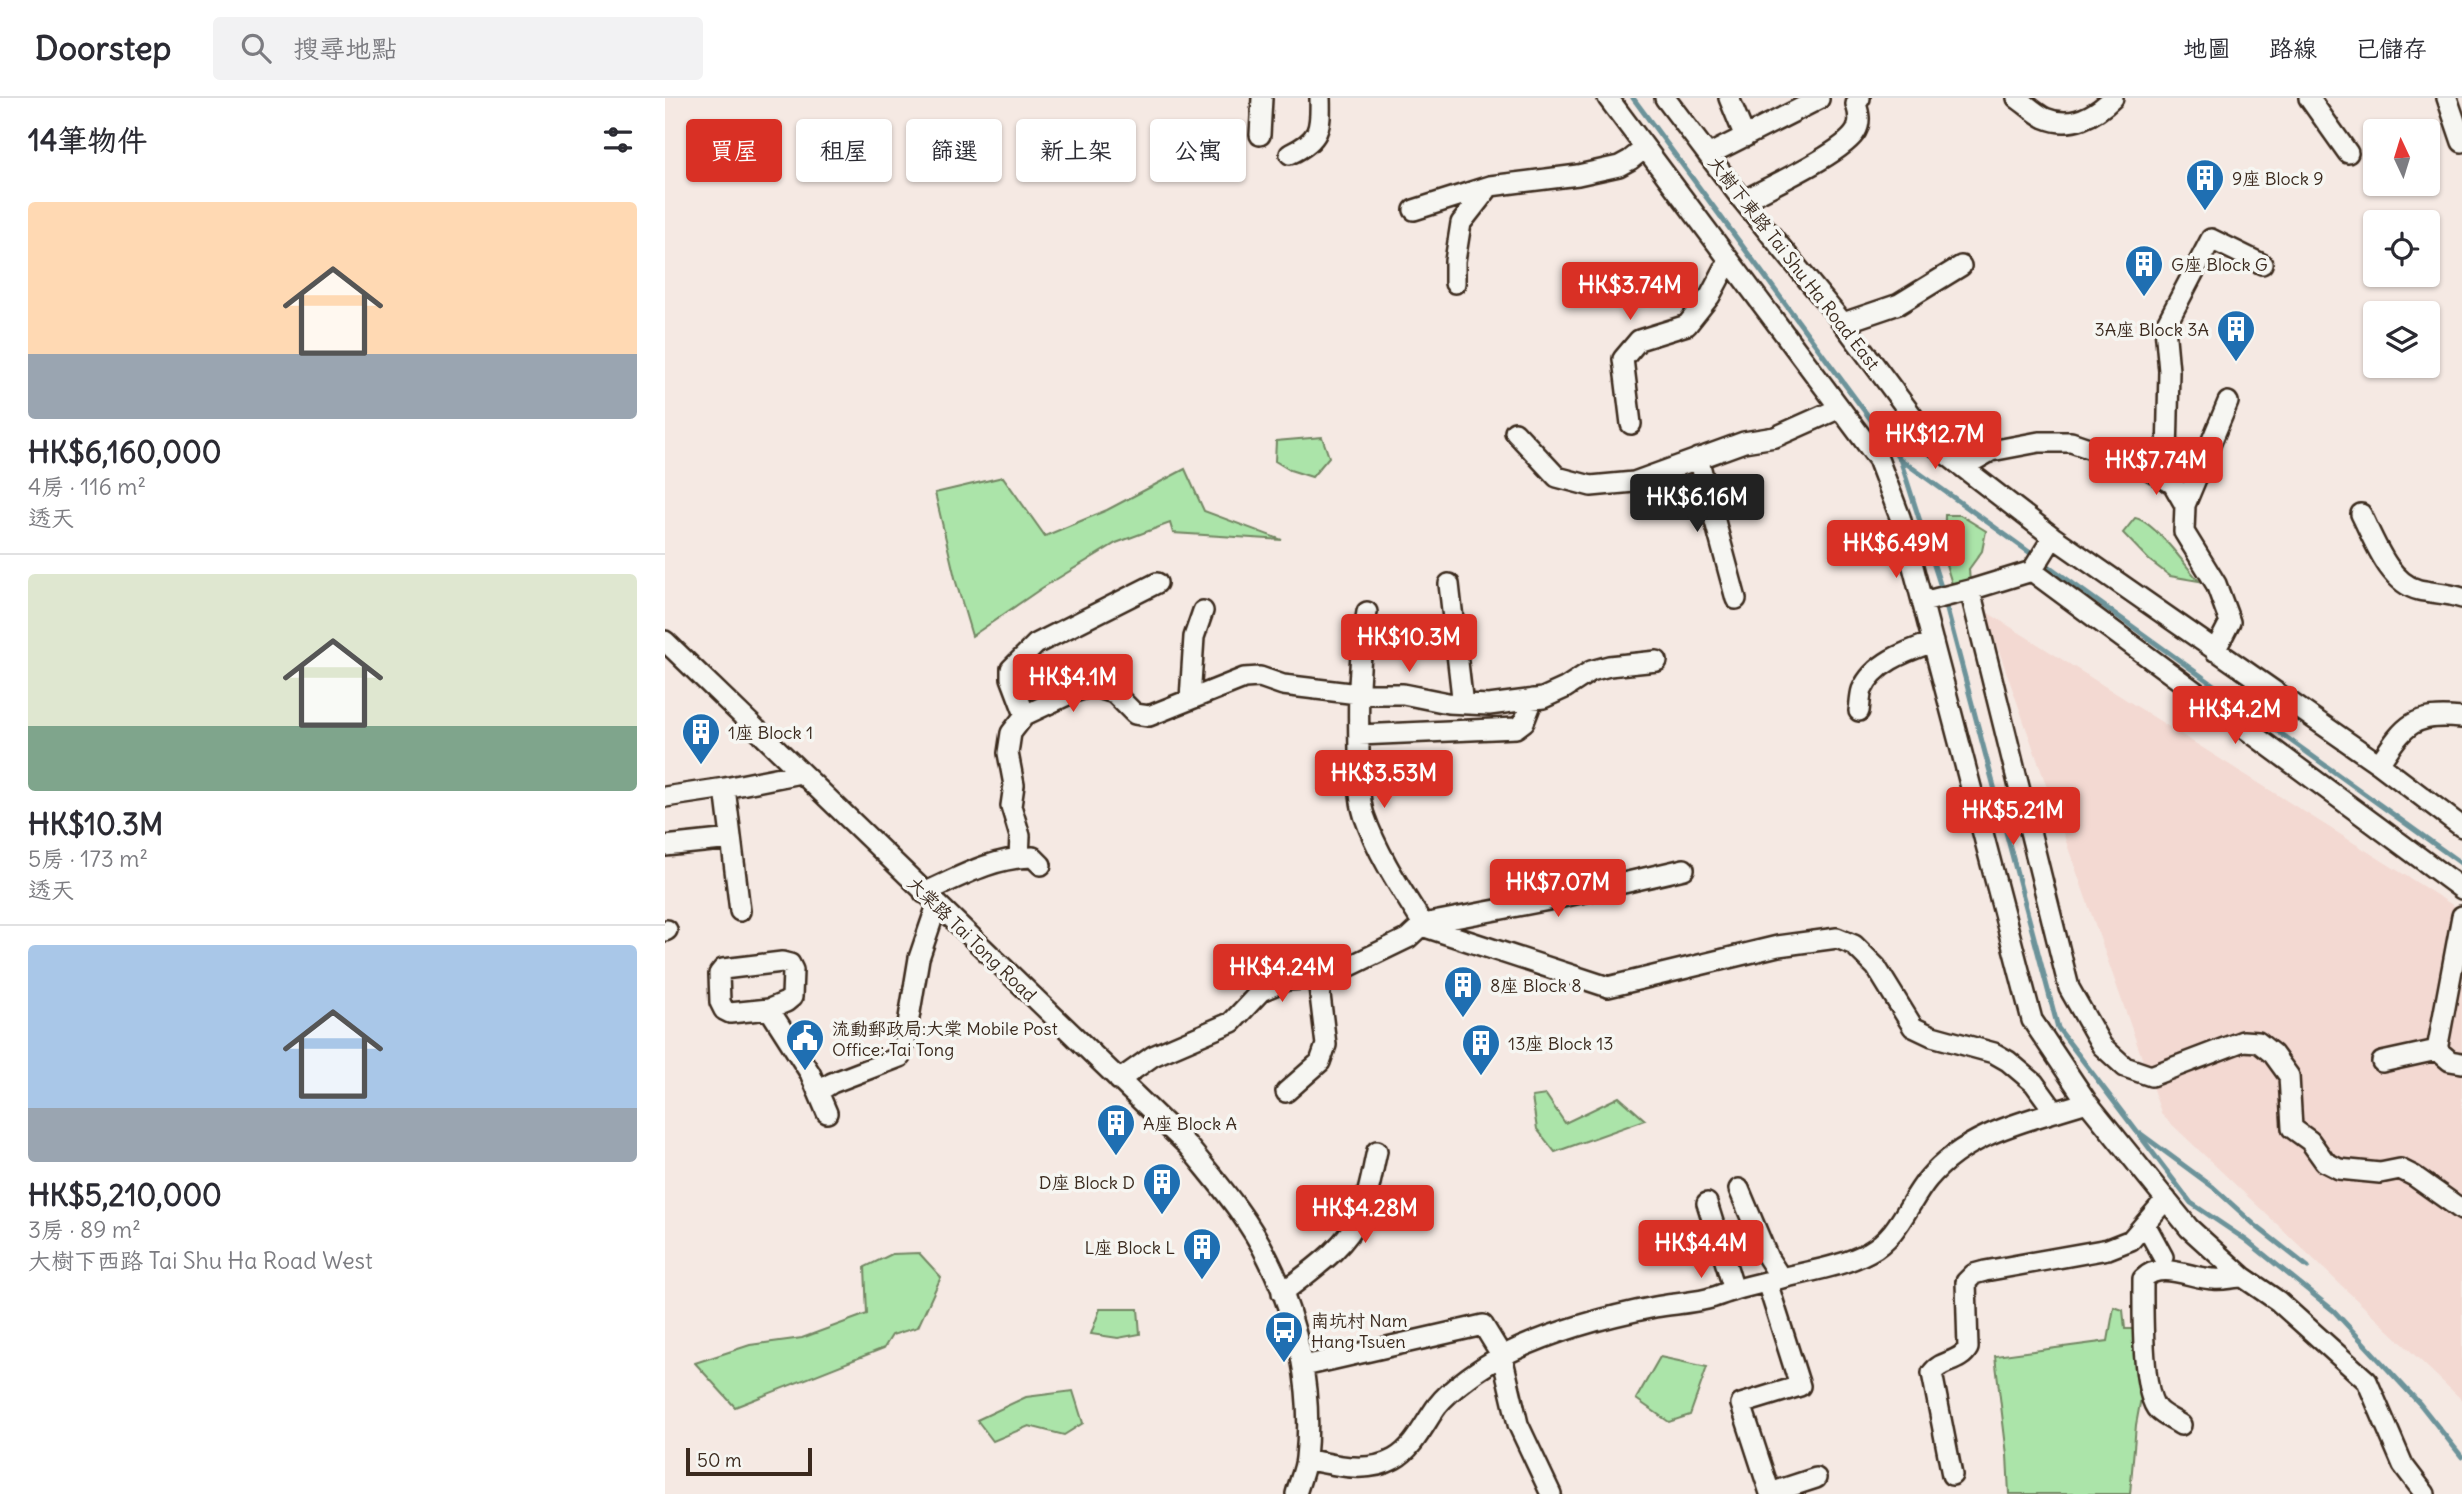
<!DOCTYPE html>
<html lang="zh-TW">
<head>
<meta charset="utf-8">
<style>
  :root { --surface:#fff; --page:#f2f2f3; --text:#2b2b33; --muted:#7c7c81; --line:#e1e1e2; --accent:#d93025 }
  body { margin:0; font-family:Delius,"LXGW WenKai TC",sans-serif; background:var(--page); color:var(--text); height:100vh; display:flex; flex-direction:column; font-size:26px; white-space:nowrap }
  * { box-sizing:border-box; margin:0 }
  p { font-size:23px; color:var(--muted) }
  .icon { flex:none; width:38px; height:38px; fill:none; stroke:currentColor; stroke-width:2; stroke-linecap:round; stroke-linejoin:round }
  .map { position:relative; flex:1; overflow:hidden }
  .side { display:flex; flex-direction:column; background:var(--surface); width:665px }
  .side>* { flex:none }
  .guide { position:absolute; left:21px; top:21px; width:665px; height:63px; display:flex; gap:14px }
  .needle { width:46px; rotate:356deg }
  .buttons { position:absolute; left:1698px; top:21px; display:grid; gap:14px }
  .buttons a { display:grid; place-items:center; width:77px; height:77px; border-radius:7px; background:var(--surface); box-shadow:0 2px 5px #0004; font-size:35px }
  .scale { position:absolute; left:21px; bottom:18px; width:126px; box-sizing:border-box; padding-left:7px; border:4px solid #3b2a1e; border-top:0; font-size:19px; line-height:24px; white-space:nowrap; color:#3b2a1e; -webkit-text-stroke:5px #f6f6f2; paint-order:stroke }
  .price { position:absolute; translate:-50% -60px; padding:0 16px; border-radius:7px; background:var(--accent); color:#fff; font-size:23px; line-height:46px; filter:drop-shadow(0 2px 4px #0008) }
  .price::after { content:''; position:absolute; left:50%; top:42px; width:21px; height:16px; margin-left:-10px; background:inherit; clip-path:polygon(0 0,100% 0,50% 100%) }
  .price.selected { background:#222; color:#fff }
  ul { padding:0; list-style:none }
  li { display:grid; align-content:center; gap:14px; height:371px; padding:0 28px }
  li+li { border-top:2px solid var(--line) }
  li span { display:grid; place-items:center; height:217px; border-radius:7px; color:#555 }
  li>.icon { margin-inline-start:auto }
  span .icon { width:126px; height:126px; fill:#fffc; stroke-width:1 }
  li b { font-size:30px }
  h2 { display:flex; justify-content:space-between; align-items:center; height:84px; padding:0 28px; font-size:30px }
  .tag { padding:0 24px; border-radius:7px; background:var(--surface); box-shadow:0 2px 5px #0004; font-size:24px; line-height:63px }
  .tag.selected { background:var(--accent); color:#fff }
  header { display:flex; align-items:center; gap:42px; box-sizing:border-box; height:98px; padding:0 35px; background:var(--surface); border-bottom:2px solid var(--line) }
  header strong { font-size:33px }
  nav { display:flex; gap:38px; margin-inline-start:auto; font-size:24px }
  .search { width:490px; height:63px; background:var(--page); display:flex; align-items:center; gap:18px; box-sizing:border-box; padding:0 24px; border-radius:7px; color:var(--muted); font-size:26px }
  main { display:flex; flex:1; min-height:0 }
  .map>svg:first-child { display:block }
  .built { fill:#f3d9d2 }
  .green { fill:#abe4a9; stroke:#738764; stroke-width:2 }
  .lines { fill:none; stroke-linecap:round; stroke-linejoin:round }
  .stream { stroke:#6c939a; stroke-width:5 }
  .minor-casing { stroke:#3b2a1e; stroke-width:24 }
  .minor { stroke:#f6f6f2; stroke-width:19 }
  .labels { text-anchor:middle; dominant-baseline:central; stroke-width:7; stroke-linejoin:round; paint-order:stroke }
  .poi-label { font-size:18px; fill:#3b2a1e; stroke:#f6f6f2; text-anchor:start }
  .street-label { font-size:18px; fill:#3b2a1e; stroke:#f6f6f2 }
</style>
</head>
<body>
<header>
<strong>Doorstep</strong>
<div class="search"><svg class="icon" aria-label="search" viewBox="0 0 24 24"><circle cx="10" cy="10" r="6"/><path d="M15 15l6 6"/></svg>搜尋地點</div>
<nav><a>地圖</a><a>路線</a><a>已儲存</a></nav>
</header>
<main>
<section class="side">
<h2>14筆物件<svg class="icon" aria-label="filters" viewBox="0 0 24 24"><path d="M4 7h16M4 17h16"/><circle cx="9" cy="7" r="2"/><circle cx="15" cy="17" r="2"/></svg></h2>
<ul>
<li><span style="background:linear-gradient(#ffd9b3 70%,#9aa5b1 0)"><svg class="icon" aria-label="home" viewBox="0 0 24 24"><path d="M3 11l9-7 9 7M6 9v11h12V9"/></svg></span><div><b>HK$6,160,000</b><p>4房 · 116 m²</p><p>透天</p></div></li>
<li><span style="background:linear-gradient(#dfe7d0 70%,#7fa58c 0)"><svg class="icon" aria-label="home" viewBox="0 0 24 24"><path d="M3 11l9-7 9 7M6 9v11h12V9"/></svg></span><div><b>HK$10.3M</b><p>5房 · 173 m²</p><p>透天</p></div></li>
<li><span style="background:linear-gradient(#a9c7e8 75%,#9aa5b1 0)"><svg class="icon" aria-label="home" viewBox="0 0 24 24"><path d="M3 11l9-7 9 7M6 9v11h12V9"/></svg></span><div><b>HK$5,210,000</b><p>3房 · 89 m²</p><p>大樹下西路 Tai Shu Ha Road West</p></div></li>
</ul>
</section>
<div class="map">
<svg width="1797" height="1396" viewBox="0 0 1797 1396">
  <rect width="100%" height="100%" fill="#f5e9e3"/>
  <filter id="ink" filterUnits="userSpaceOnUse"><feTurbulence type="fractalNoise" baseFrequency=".0143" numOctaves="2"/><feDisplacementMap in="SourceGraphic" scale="14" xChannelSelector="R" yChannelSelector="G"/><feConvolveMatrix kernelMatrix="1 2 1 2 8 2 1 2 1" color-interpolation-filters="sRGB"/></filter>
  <g filter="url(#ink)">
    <path class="built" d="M1320,513L1797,813V1302L1497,1017Z"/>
    <path class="green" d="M657,339L664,359L647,379L625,372L610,363L611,343Z
      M520,371L539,413L617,442L508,435L505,425L451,445L377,490L307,538L291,484L270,395L338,379L380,438L442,412Z
      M1280,417H1295L1321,433L1317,453L1304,471L1305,485L1288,489L1279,460Z
      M1470,420C1489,423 1520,467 1534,483L1505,478L1484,462L1458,435Z
      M881,997L900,1025L954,999L980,1022L890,1054L872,1031L867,999Z
      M254,1155L276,1179L253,1229L227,1237L219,1250L70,1309L30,1265L85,1247L137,1240L202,1216L200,1169L227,1156Z
      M1449,1209L1458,1212L1460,1231H1474L1478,1289L1471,1327L1465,1396H1344L1342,1357L1330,1258L1443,1243Z
      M435,1211H473L475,1236L453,1240L426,1236Z
      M995,1259L1042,1269L1025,1317L1004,1324L971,1301Z
      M408,1293L418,1325L399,1337L364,1328L328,1343L312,1322L361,1299Z"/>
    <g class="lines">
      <path class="stream" d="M968,0L1235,361L1276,489L1393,930L1526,1105L1581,1142L1669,1213L1755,1306L1797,1359
        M1235,361L1797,766
        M1476,1036L1548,1089L1591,1128L1643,1169"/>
      <defs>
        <path id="minor" d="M943,0L1213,361L1235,419L1367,922L1422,1004L1524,1130L1578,1179L1613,1203L1702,1283L1738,1367L1760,1396
          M1000,0L1078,103L1178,225L1269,347L1388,439L1714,666L1797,729
          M1064,0L1080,39
          M1352,0C1361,6 1370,15 1380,20C1406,31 1430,18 1448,0
          M1644,0L1683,55
          M1782,0L1797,44
          M595,37L597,0
          M625,56C655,42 656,31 655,0
          M1043,57L1154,1
          M1078,103C1103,89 1179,55 1191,33C1196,24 1194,15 1191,6L1195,0
          M749,112L825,88L913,77L954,68L965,62L980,50
          M790,185V163L796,125L825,88
          M1178,225L1234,206L1296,168
          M966,326L958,261L974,242L1022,227L1045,198L1064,162
          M850,334L892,379L926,388L969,384L1079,344L1110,339L1175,310
          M1033,360L1071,501
          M1298,369L1326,353L1374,344H1406L1482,370L1508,386L1520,407
          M1482,370L1502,358L1504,273L1500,229L1546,141L1597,166
          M1696,416C1709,442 1724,485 1754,492C1768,495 1783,495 1797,500
          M1367,473L1797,791
          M784,486L797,599L793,605
          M1305,492L1404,890L1437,948L1460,969L1486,978L1578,943L1593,944L1608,956L1624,978L1627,1030L1645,1043L1660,1064L1674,1071L1715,1075L1735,1071L1749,1078L1797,1112
          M1258,504L1305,492L1367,473L1388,439
          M702,514C693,561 693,606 694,653C694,673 693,698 699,717C713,757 736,791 758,826
          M0,543L522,1047C551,1083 583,1119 603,1161C633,1221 648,1293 641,1360C640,1372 634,1384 631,1396
          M1550,553L1565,524L1551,486L1519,434L1520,407L1563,304
          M525,601L529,539L538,513
          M1194,613C1195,607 1195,598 1197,592C1209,564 1243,553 1268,544
          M360,617L346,580V571L371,546L492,485
          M694,637L851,630L859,624L868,601
          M1714,666C1740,627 1747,615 1797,620
          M0,699L60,690
          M0,748L66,741
          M354,759L355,738L346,708L349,687L343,655L346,635L360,617L409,594L427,588L449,595L470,616L484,618L579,580L595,579L618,587L693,596H738L783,605L824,607L878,600L900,590L926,573L944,568L992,563
          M259,795C294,779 329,759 368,759L376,767
          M75,813L60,690L136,675
          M1797,818L1772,952L1785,963L1797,965
          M757,828L943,889L1113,848L1172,840L1189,847L1211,869L1248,929L1267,938L1329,955L1343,963L1369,985L1390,1014
          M0,833L2,832
          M117,864L125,866L128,872L127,899L121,904L104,911L65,915L59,912L55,904L54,876L58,871Z
          M104,911L145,975L162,1015
          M1717,964L1772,952
          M454,982L488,958L567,924L596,893L622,882L653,880L679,871L743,840L758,826L889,801L1019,771
          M153,994L167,985L235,959L240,944L254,860L272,807
          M621,994L655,964L661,947L653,880
          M1074,1091L1103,1160L1116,1180
          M1042,1105L1069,1192
          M1480,1126L1498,1159
          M1102,1184L1135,1288L1076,1306L1105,1395L1151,1380
          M617,1195C645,1173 680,1151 695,1117C704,1098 707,1074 712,1053
          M639,1268L818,1227L837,1258L853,1326L886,1396
          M1516,1327C1509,1322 1499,1318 1493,1312C1476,1295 1478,1207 1478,1181C1496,1162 1527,1181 1549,1181C1559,1182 1569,1179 1578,1179
          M641,1361C669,1367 702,1376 729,1361C749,1350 759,1326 772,1308C786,1290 819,1267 839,1257C886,1234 939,1219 990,1209C1007,1206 1025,1205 1042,1201C1051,1199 1059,1195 1067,1193C1082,1188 1098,1185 1113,1181C1144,1173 1176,1169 1204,1154C1234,1138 1243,1105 1263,1081C1303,1033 1366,1022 1422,1004
          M1287,1377L1267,1275C1276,1262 1295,1265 1303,1250L1301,1184L1309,1176L1320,1173L1443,1151L1466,1142L1501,1101"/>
      </defs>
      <use href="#minor" class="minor-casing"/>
      <use href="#minor" class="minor"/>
    </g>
  </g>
  <defs>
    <symbol id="building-pin" viewBox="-11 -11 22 30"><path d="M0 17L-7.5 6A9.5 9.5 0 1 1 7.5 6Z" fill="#1f6fb2" stroke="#f6f6f2"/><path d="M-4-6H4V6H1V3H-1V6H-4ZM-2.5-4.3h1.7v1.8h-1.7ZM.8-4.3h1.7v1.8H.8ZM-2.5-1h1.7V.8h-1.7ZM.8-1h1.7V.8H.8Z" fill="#fff"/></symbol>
    <symbol id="civic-pin" viewBox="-11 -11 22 30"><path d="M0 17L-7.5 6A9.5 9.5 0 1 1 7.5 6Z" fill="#1f6fb2" stroke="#f6f6f2"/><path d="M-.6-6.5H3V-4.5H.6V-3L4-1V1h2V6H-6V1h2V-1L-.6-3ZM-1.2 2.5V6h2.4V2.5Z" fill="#fff"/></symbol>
    <symbol id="bus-pin" viewBox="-11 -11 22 30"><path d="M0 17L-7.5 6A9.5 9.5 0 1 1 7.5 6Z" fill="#1f6fb2" stroke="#f6f6f2"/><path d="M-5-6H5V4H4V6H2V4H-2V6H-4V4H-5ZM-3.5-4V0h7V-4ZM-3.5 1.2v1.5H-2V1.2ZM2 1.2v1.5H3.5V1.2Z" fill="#fff"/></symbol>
  </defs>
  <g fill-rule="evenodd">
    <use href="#building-pin" x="1518" y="58" width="44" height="60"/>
    <use href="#building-pin" x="1457" y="144" width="44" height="60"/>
    <use href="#building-pin" x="1549" y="209" width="44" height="60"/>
    <use href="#building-pin" x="14" y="612" width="44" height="60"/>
    <use href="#building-pin" x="776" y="865" width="44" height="60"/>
    <use href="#civic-pin" x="118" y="918" width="44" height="60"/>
    <use href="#building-pin" x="794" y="923" width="44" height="60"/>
    <use href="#building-pin" x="429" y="1003" width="44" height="60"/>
    <use href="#building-pin" x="475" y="1062" width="44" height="60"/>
    <use href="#building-pin" x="515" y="1127" width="44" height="60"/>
    <use href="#bus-pin" x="597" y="1210" width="44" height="60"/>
  </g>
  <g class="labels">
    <g class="poi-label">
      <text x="1567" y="80">9座 Block 9</text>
      <text x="1506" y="166">G座 Block G</text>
      <text x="1544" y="231" text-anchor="end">3A座 Block 3A</text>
      <text x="63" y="634">1座 Block 1</text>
      <text x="825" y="887">8座 Block 8</text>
      <text x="167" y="930">流動郵政局:大棠 Mobile Post<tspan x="167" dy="21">Office: Tai Tong</tspan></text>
      <text x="843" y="945">13座 Block 13</text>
      <text x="478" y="1025">A座 Block A</text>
      <text x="470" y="1084" text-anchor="end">D座 Block D</text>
      <text x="510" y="1149" text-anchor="end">L座 Block L</text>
      <text x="646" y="1222">南坑村 Nam<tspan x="646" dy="21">Hang Tsuen</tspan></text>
    </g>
    <g class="street-label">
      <text transform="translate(1129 165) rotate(52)">大樹下東路 Tai Shu Ha Road East</text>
      <text transform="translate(307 841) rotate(44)">大棠路 Tai Tong Road</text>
    </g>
  </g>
</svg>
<div class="buttons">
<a><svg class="needle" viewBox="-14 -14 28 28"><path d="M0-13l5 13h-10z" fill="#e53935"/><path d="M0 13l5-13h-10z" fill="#7c7c81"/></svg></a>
<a><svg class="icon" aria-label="locate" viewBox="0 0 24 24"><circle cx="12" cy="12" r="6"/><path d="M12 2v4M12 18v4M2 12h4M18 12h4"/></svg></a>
<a><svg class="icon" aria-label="layers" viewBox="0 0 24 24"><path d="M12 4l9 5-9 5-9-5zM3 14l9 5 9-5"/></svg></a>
</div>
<div class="scale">50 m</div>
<b class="price" style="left:965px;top:224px">HK$3.74M</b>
<b class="price" style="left:1270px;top:373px">HK$12.7M</b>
<b class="price" style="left:1491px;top:399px">HK$7.74M</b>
<b class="price selected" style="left:1032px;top:436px">HK$6.16M</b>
<b class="price" style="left:1231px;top:482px">HK$6.49M</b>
<b class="price" style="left:744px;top:576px">HK$10.3M</b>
<b class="price" style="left:408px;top:616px">HK$4.1M</b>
<b class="price" style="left:1570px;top:648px">HK$4.2M</b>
<b class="price" style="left:719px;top:712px">HK$3.53M</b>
<b class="price" style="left:1348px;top:749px">HK$5.21M</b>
<b class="price" style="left:893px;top:821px">HK$7.07M</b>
<b class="price" style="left:617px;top:906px">HK$4.24M</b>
<b class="price" style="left:700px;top:1147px">HK$4.28M</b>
<b class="price" style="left:1036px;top:1182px">HK$4.4M</b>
<div class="guide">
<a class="tag selected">買屋</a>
<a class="tag">租屋</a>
<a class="tag">篩選</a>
<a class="tag">新上架</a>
<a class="tag">公寓</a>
</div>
</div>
</main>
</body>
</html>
